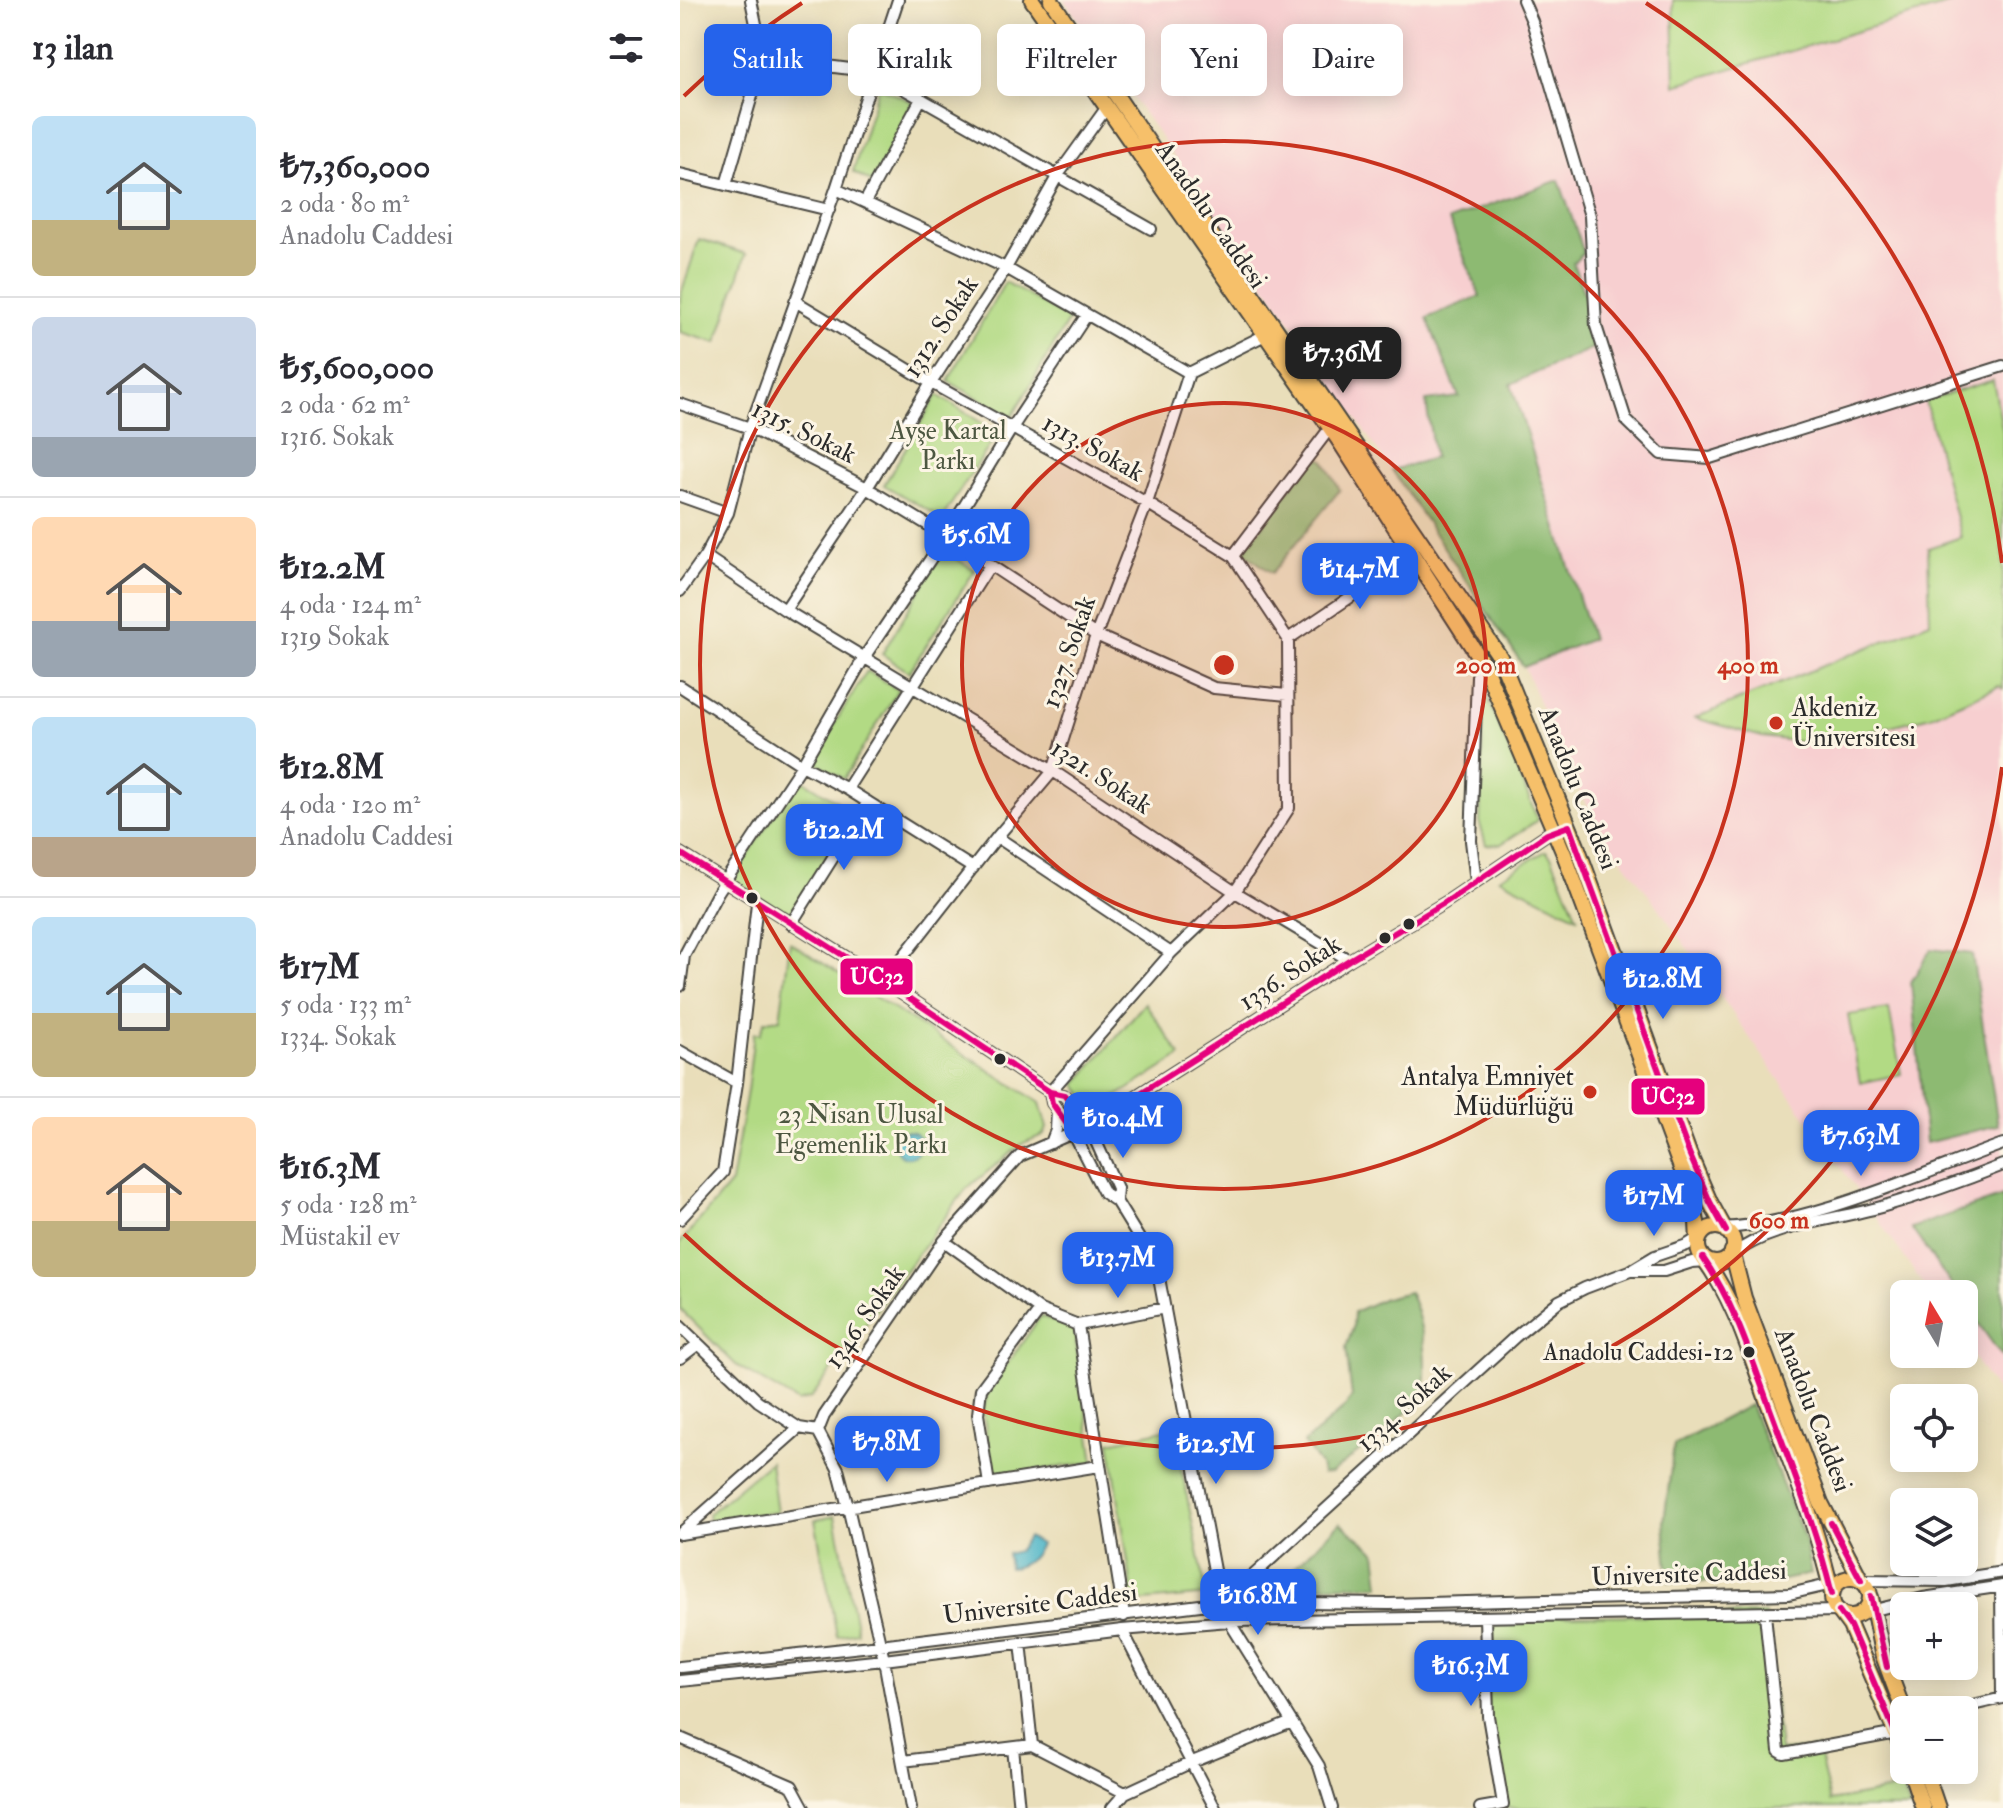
<!DOCTYPE html>
<html lang="tr">
<head>
<meta charset="utf-8">
<style>
  :root { --surface:#fff; --page:#f7f7f7; --text:#2b2b33; --muted:#7c7c81; --line:#e1e1e2; --accent:#2563eb }
  body { margin:0; font-family:"IM FELL Double Pica",serif; background:var(--page); color:var(--text); height:100vh; display:flex; flex-direction:column; font-size:30px; white-space:nowrap }
  * { box-sizing:border-box; margin:0 }
  p { font-size:26px; color:var(--muted) }
  .icon { flex:none; width:44px; height:44px; fill:none; stroke:currentColor; stroke-width:2; stroke-linecap:round; stroke-linejoin:round }
  .map { position:relative; flex:1; overflow:hidden }
  .sheet { display:flex; flex-direction:column; background:var(--surface); width:680px }
  .sheet>* { flex:none }
  .top-card { position:absolute; left:24px; top:24px; width:760px; height:72px; display:flex; gap:16px }
  .needle { width:52px; rotate:350deg }
  .buttons { position:absolute; left:1210px; top:1280px; display:grid; gap:16px }
  .buttons a { display:grid; place-items:center; width:88px; height:88px; border-radius:12px; background:var(--surface); box-shadow:0 4px 20px #0003; font-size:40px }
  .price { position:absolute; translate:-50% -68px; padding:0 18px; border-radius:16px; background:var(--accent); color:#fff; font-size:26px; line-height:52px; filter:drop-shadow(0 2px 4px #0008) }
  .price::after { content:''; position:absolute; left:50%; top:48px; width:24px; height:18px; margin-left:-12px; background:inherit; clip-path:polygon(0 0,100% 0,50% 100%) }
  .price.on { background:#222; color:#fff }
  ul { padding:0; list-style:none }
  li { display:flex; align-items:center; gap:24px; height:200px; padding:0 32px }
  li+li { border-top:2px solid var(--line) }
  li span { display:grid; place-items:center; flex:none; width:224px; height:160px; border-radius:12px; color:#555 }
  li>.icon { margin-inline-start:auto }
  span .icon { width:96px; height:96px; fill:#fffc; stroke-width:1 }
  li b { font-size:34px }
  h2 { display:flex; justify-content:space-between; align-items:center; height:96px; padding:0 32px; font-size:34px }
  .tag { padding:0 28px; border-radius:12px; background:var(--surface); box-shadow:0 4px 20px #0003; font-size:28px; line-height:72px }
  .tag.on { background:var(--accent); color:#fff }
  main { display:flex; flex:1; min-height:0 }
  .map>svg:first-child { display:block }
  .built { fill:#f7cfd0 }
  .green { fill:#b2da84; stroke:#6e8258; stroke-width:2 }
  .forest { fill:#8dba72; stroke:#5c724e; stroke-width:2 }
  .water { fill:#4ab4c7; stroke:#3a7079; stroke-width:2 }
  .lines { fill:none; stroke-linecap:round; stroke-linejoin:round }
  .minor-casing { stroke:#484640; stroke-width:14 }
  .major-casing { stroke:#484640; stroke-width:18 }
  .minor { stroke:#fff; stroke-width:10 }
  .major { stroke:#f6c06b; stroke-width:14 }
  .bus-1-casing { stroke:#fcf5e5; stroke-width:12 }
  .bus-1 { stroke:#e5007d; stroke-width:6 }
  .ring { fill:none; stroke:#c8321e; stroke-width:4 }
  .poi-dot { fill:#c8321e; stroke:#fcf5e5; stroke-width:3 }
  .bus-dot { fill:#2b2b2b; stroke:#fcf5e5; stroke-width:3 }
  .labels { text-anchor:middle; dominant-baseline:central; stroke-width:6; stroke-linejoin:round; paint-order:stroke }
  .bus-label { font-size:24px; fill:#2b2b2b; stroke:#fcf5e5; text-anchor:end }
  .street-label { font-size:26px; fill:#2b2b2b; stroke:#fcf5e5 }
  .park-label { font-size:26px; fill:#4d5741; stroke:#fcf5e5 }
  .poi-label { font-size:26px; fill:#2b2b2b; stroke:#fcf5e5; text-anchor:start }
  .centre { fill:#c8321e; stroke:#fcf5e5; stroke-width:4 }
  .ring-label { font-size:24px; text-anchor:middle; font-weight:bold; fill:#c8321e; stroke:#fcf5e5; stroke-width:6; stroke-linejoin:round; paint-order:stroke }
  .line-badge { stroke:#fcf5e5; stroke-width:3 }
  .badge-label { font-size:22px; text-anchor:middle; font-weight:bold; fill:#fff }
</style>
</head>
<body>
<main>
<section class="sheet">
<h2>13 ilan<svg class="icon" aria-label="filters" viewBox="0 0 24 24"><path d="M4 7h16M4 17h16"/><circle cx="9" cy="7" r="2"/><circle cx="15" cy="17" r="2"/></svg></h2>
<ul>
<li><span style="background:linear-gradient(#bfe0f5 65%,#c2b280 0)"><svg class="icon" aria-label="home" viewBox="0 0 24 24"><path d="M3 11l9-7 9 7M6 9v11h12V9"/></svg></span><div><b>₺7,360,000</b><p>2 oda · 80 m²</p><p>Anadolu Caddesi</p></div></li>
<li><span style="background:linear-gradient(#c9d6e8 75%,#9aa5b1 0)"><svg class="icon" aria-label="home" viewBox="0 0 24 24"><path d="M3 11l9-7 9 7M6 9v11h12V9"/></svg></span><div><b>₺5,600,000</b><p>2 oda · 62 m²</p><p>1316. Sokak</p></div></li>
<li><span style="background:linear-gradient(#ffd9b3 65%,#9aa5b1 0)"><svg class="icon" aria-label="home" viewBox="0 0 24 24"><path d="M3 11l9-7 9 7M6 9v11h12V9"/></svg></span><div><b>₺12.2M</b><p>4 oda · 124 m²</p><p>1319 Sokak</p></div></li>
<li><span style="background:linear-gradient(#bfe0f5 75%,#b9a48a 0)"><svg class="icon" aria-label="home" viewBox="0 0 24 24"><path d="M3 11l9-7 9 7M6 9v11h12V9"/></svg></span><div><b>₺12.8M</b><p>4 oda · 120 m²</p><p>Anadolu Caddesi</p></div></li>
<li><span style="background:linear-gradient(#bfe0f5 60%,#c2b280 0)"><svg class="icon" aria-label="home" viewBox="0 0 24 24"><path d="M3 11l9-7 9 7M6 9v11h12V9"/></svg></span><div><b>₺17M</b><p>5 oda · 133 m²</p><p>1334. Sokak</p></div></li>
<li><span style="background:linear-gradient(#ffd9b3 65%,#c2b280 0)"><svg class="icon" aria-label="home" viewBox="0 0 24 24"><path d="M3 11l9-7 9 7M6 9v11h12V9"/></svg></span><div><b>₺16.3M</b><p>5 oda · 128 m²</p><p>Müstakil ev</p></div></li>
</ul>
</section>
<div class="map">
<svg width="1323" height="1808" viewBox="0 0 1323 1808">
  <rect width="100%" height="100%" fill="#fcf5e5"/>
  <filter id="ink" filterUnits="userSpaceOnUse"><feTurbulence type="fractalNoise" baseFrequency=".0125" numOctaves="2"/><feDisplacementMap in="SourceGraphic" scale="16" xChannelSelector="R" yChannelSelector="G"/><feConvolveMatrix kernelMatrix="1 2 1 2 8 2 1 2 1" color-interpolation-filters="sRGB"/></filter>
  <filter id="wash" filterUnits="userSpaceOnUse"><feTurbulence type="fractalNoise" baseFrequency=".006" numOctaves="4" result="noise"/><feDisplacementMap in="SourceGraphic" scale="32" xChannelSelector="R" yChannelSelector="G"/><feGaussianBlur stdDeviation="1.8" result="paint"/><feColorMatrix in="noise" values="0 0 0 0 0 0 0 0 0 0 0 0 0 0 0 0 0 1.4 0 .05"/><feComposite in="paint" operator="in"/></filter>
  <g filter="url(#wash)">
    <rect width="100%" height="100%" fill="#e9deba"/>
    <path class="built" d="M384,0H1323V1400L1284,1344V1294H1250L978,907L927,839L893,780L844,667L610,321Z"/>
    <path class="green" d="M993,0H1284L995,85Z
      M199,87L233,102L193,183L173,172Z
      M19,239L66,254L37,343L0,332V297Z
      M325,282L389,319L332,417L268,381Z
      M1313,380L1323,432V689L1319,686L1251,716L1139,744L1082,737L1015,718L1250,622L1248,548L1281,537L1245,401Z
      M257,395L318,433L262,518L204,485Z
      M263,551L295,570L229,672L202,654Z
      M187,671L218,690L164,779L132,760Z
      M804,689L858,820L821,844L806,845L800,824Z
      M118,777L176,813L108,917L52,880Z
      M866,851L872,858L897,917L819,878Z
      M110,942L360,1103L367,1128L363,1135L343,1143L286,1189L131,1398L118,1402L56,1365L0,1309V1243L51,1183L67,1091L74,1033L80,1034L85,1021L100,1019Z
      M465,1003L501,1056L415,1110L396,1084Z
      M1209,1009L1221,1074L1180,1083L1168,1015Z
      M361,1316L394,1329L414,1462L313,1477L303,1412L308,1391Z
      M493,1428L527,1595L454,1602L430,1442Z
      M90,1462L97,1512L29,1522L28,1514Z
      M155,1516L177,1632L157,1636L135,1520Z
      M1085,1614L1100,1751L1138,1748L1150,1801L1223,1788L1230,1808H825L808,1716L805,1617Z"/>
    <path class="forest" d="M879,180L904,253L893,263L922,344L831,384L912,639L844,667L712,470L754,458L746,401L779,397L747,318L800,296L769,220Z
      M636,459H643L660,490L592,573L563,552L629,463Z
      M1251,949L1292,954L1318,1125L1246,1143L1231,982Z
      M1323,1196V1358L1284,1303V1294H1278L1231,1228Z
      M729,1292C744,1323 747,1362 744,1396L704,1433L651,1473L642,1474L640,1465L624,1443L665,1407L672,1397L666,1347L673,1328L674,1312L705,1298Z
      M1070,1405L1124,1537L1131,1574L1094,1582H989L984,1522L994,1445Z
      M660,1523L696,1552L700,1585L595,1586Z"/>
    <path class="water" d="M215 1144a13 13 0 1 1 26 0a13 13 0 1 1-26 0Z
      M348,1537L360,1544C354,1558 344,1567 329,1568L327,1554L338,1551Z"/>
  </g>
  <g filter="url(#ink)">
    <g class="lines">
      <defs>
        <path id="minor" d="M843,0L852,21L910,216L916,326L946,420L981,454L1030,458L1323,366
          M83,58L194,72L471,229
          M0,174L149,210
          M46,185L83,58L71,0
          M156,189L326,268L509,373
          M185,202L241,99
          M115,301L251,383L467,503L553,556L608,639L609,808L555,892L491,953L370,1092
          M0,404L70,428L187,488L266,536L416,635L534,688L607,695
          M0,496L48,513
          M25,556L105,610L373,771L555,892L669,960
          M553,556L650,428
          M0,591L25,556L48,513L70,428L156,189L218,0
          M105,610L187,488L251,383L326,268L378,175L427,107
          M608,639L733,555
          M0,686L122,765L167,789L293,868
          M167,789L310,565
          M317,837L491,953
          M0,853L204,981L370,1092L384,1095L409,1126L437,1188L436,1201L471,1258L479,1278L536,1581L549,1621L639,1766L652,1808
          M796,882L791,841L797,676L804,665
          M111,924L188,802
          M204,981L317,837L373,771L416,635L467,503L509,373L585,335
          M0,986L4,956L38,892L122,765L185,656L266,536L332,428L406,316
          M0,1051L57,1083
          M370,1092L372,1103L389,1125L424,1193L436,1201
          M371,1143L376,1130L377,1110
          M0,1219L43,1172L57,1083L77,903
          M1041,1228C1132,1224 1237,1175 1323,1144
          M264,1241L360,1310L398,1325L444,1616
          M1050,1256C1092,1224 1151,1221 1201,1207C1243,1195 1283,1181 1323,1165
          M952,1271H984L1012,1262L1028,1261
          M398,1325L485,1308
          M0,1326L78,1401L119,1428L138,1431
          M0,1358L17,1345
          M309,1484L298,1414L301,1389L360,1310
          M2,1532L119,1428
          M0,1534L419,1466
          M1181,1580L1266,1581L1323,1572
          M1321,1586L1322,1698
          M544,1602L835,1337L879,1301L905,1288L950,1271L975,1256L1007,1245L1020,1237
          M1183,1613L1243,1598L1323,1586
          M1085,1614L1099,1751L1104,1754L1217,1733
          M442,1630L535,1808
          M341,1642L352,1745
          M0,1667L200,1645L544,1602L709,1604L1109,1594L1157,1583
          M0,1681L204,1660L442,1630L549,1621L1159,1611
          M1271,1710L1323,1698
          M0,1738L112,1786L124,1808
          M333,1748L339,1808
          M223,1761L352,1745L445,1793
          M231,1808L204,1660L168,1507L158,1469L138,1431L144,1416L264,1241L340,1156L409,1126L669,960L766,902L867,834L889,826
          M432,1808L445,1793L510,1763L612,1722
          M800,1808L823,1804L808,1716L805,1617"/>
        <path id="major" d="M352,0L658,439L804,665L884,854L965,1071L1011,1195L1017,1222L1018,1242
          M371,0L820,657L897,846L1009,1153L1030,1202L1046,1231
          M1018 1245a18 18 0 1 1 36 0a18 18 0 1 1-36 0Z
          M1052,1251L1064,1298L1141,1503L1181,1580
          M1023,1258C1055,1300 1070,1354 1088,1403C1112,1466 1138,1528 1152,1594
          M1152 1597a19 19 0 1 1 38 0a19 19 0 1 1-38 0Z
          M1191,1597L1202,1653L1224,1712
          M1159,1611L1170,1626L1224,1753
          M1230,1770L1243,1808
          M1245,1770L1258,1808"/>
      </defs>
      <use href="#minor" class="minor-casing"/>
      <use href="#major" class="major-casing"/>
      <use href="#minor" class="minor"/>
      <use href="#major" class="major"/>
      <defs>
        <path id="bus-1" d="M0,853L204,981L370,1092L384,1095L390,1102
          M370,1092L372,1103L393,1133L409,1126L669,960L766,902L867,834L889,826L1009,1153L1030,1202L1046,1231
          M1023,1258C1054,1303 1069,1352 1088,1403C1111,1466 1136,1528 1152,1594
          M1151,1523L1181,1580
          M1191,1596L1207,1667
          M1159,1611L1170,1626L1224,1753"/>
      </defs>
      <use href="#bus-1" class="bus-1-casing"/>
      <use href="#bus-1" class="bus-1"/>
    </g>
  </g>
  <circle cx="544" cy="665" r="262" fill="#c8321e" fill-opacity=".12"/>
  <g class="ring">
    <circle cx="544" cy="665" r="262"/>
    <circle cx="544" cy="665" r="524"/>
    <path d="M1322 767A785 785 0 0 1 4 1234M4 96A785 785 0 0 1 122 3M966 3A785 785 0 0 1 1322 563"/>
  </g>
  <g class="poi-dot">
    <circle cx="1096" cy="723" r="8"/>
    <circle cx="910" cy="1092" r="8"/>
  </g>
  <g class="bus-dot">
    <circle cx="72" cy="898" r="7"/>
    <circle cx="729" cy="924" r="7"/>
    <circle cx="705" cy="938" r="7"/>
    <circle cx="320" cy="1059" r="7"/>
    <circle cx="1069" cy="1352" r="7"/>
  </g>
  <g class="labels">
    <g class="bus-label">
      <text x="1054" y="1352">Anadolu Caddesi-12</text>
    </g>
    <g class="street-label">
      <text transform="translate(531 215) rotate(55)">Anadolu Caddesi</text>
      <text transform="translate(261 327) rotate(-57)">1312. Sokak</text>
      <text transform="translate(124 432) rotate(26)">1315. Sokak</text>
      <text transform="translate(413 448) rotate(29)">1313. Sokak</text>
      <text transform="translate(389 652) rotate(-71)">1327. Sokak</text>
      <text transform="translate(421 777) rotate(33)">1321. Sokak</text>
      <text transform="translate(898 788) rotate(68)">Anadolu Caddesi</text>
      <text transform="translate(610 973) rotate(-33)">1336. Sokak</text>
      <text transform="translate(185 1317) rotate(-55)">1346. Sokak</text>
      <text transform="translate(724 1408) rotate(-42)">1334. Sokak</text>
      <text transform="translate(1133 1410) rotate(69)">Anadolu Caddesi</text>
      <text transform="translate(1009 1574) rotate(-2)">Universite Caddesi</text>
      <text transform="translate(360 1604) rotate(-7)">Universite Caddesi</text>
    </g>
    <g class="park-label">
      <text x="268" y="431">Ayşe Kartal<tspan x="268" dy="30">Parkı</tspan></text>
      <text x="181" y="1115">23 Nisan Ulusal<tspan x="181" dy="30">Egemenlik Parkı</tspan></text>
    </g>
    <g class="poi-label">
      <text x="1112" y="708">Akdeniz<tspan x="1112" dy="30">Üniversitesi</tspan></text>
      <text x="894" y="1077" text-anchor="end">Antalya Emniyet<tspan x="894" dy="30">Müdürlüğü</tspan></text>
    </g>
  </g>
  <circle cx="544" cy="665" r="12" class="centre"/>
  <g class="ring-label">
    <text x="806" y="673">200 m</text>
    <text x="1068" y="673">400 m</text>
    <text x="1099" y="1228">600 m</text>
  </g>
  <g class="line-badge">
    <rect x="159" y="957" width="75" height="39" rx="8" fill="#e5007d"/>
    <rect x="950" y="1077" width="76" height="39" rx="8" fill="#e5007d"/>
  </g>
  <g class="badge-label">
    <text x="197" y="984">UC32</text>
    <text x="988" y="1104">UC32</text>
  </g>
</svg>
<div class="buttons">
<a><svg class="needle" viewBox="-14 -14 28 28"><path d="M0-13l5 13h-10z" fill="#e53935"/><path d="M0 13l5-13h-10z" fill="#7c7c81"/></svg></a>
<a><svg class="icon" aria-label="locate" viewBox="0 0 24 24"><circle cx="12" cy="12" r="6"/><path d="M12 2v4M12 18v4M2 12h4M18 12h4"/></svg></a>
<a><svg class="icon" aria-label="layers" viewBox="0 0 24 24"><path d="M12 4l9 5-9 5-9-5zM3 14l9 5 9-5"/></svg></a>
<a>+</a>
<a>−</a>
</div>
<b class="price on" style="left:663px;top:395px">₺7.36M</b>
<b class="price" style="left:297px;top:577px">₺5.6M</b>
<b class="price" style="left:680px;top:611px">₺14.7M</b>
<b class="price" style="left:164px;top:872px">₺12.2M</b>
<b class="price" style="left:983px;top:1021px">₺12.8M</b>
<b class="price" style="left:443px;top:1160px">₺10.4M</b>
<b class="price" style="left:1181px;top:1178px">₺7.63M</b>
<b class="price" style="left:974px;top:1238px">₺17M</b>
<b class="price" style="left:438px;top:1300px">₺13.7M</b>
<b class="price" style="left:207px;top:1484px">₺7.8M</b>
<b class="price" style="left:536px;top:1486px">₺12.5M</b>
<b class="price" style="left:578px;top:1637px">₺16.8M</b>
<b class="price" style="left:791px;top:1708px">₺16.3M</b>
<div class="top-card">
<a class="tag on">Satılık</a>
<a class="tag">Kiralık</a>
<a class="tag">Filtreler</a>
<a class="tag">Yeni</a>
<a class="tag">Daire</a>
</div>
</div>
</main>
</body>
</html>
